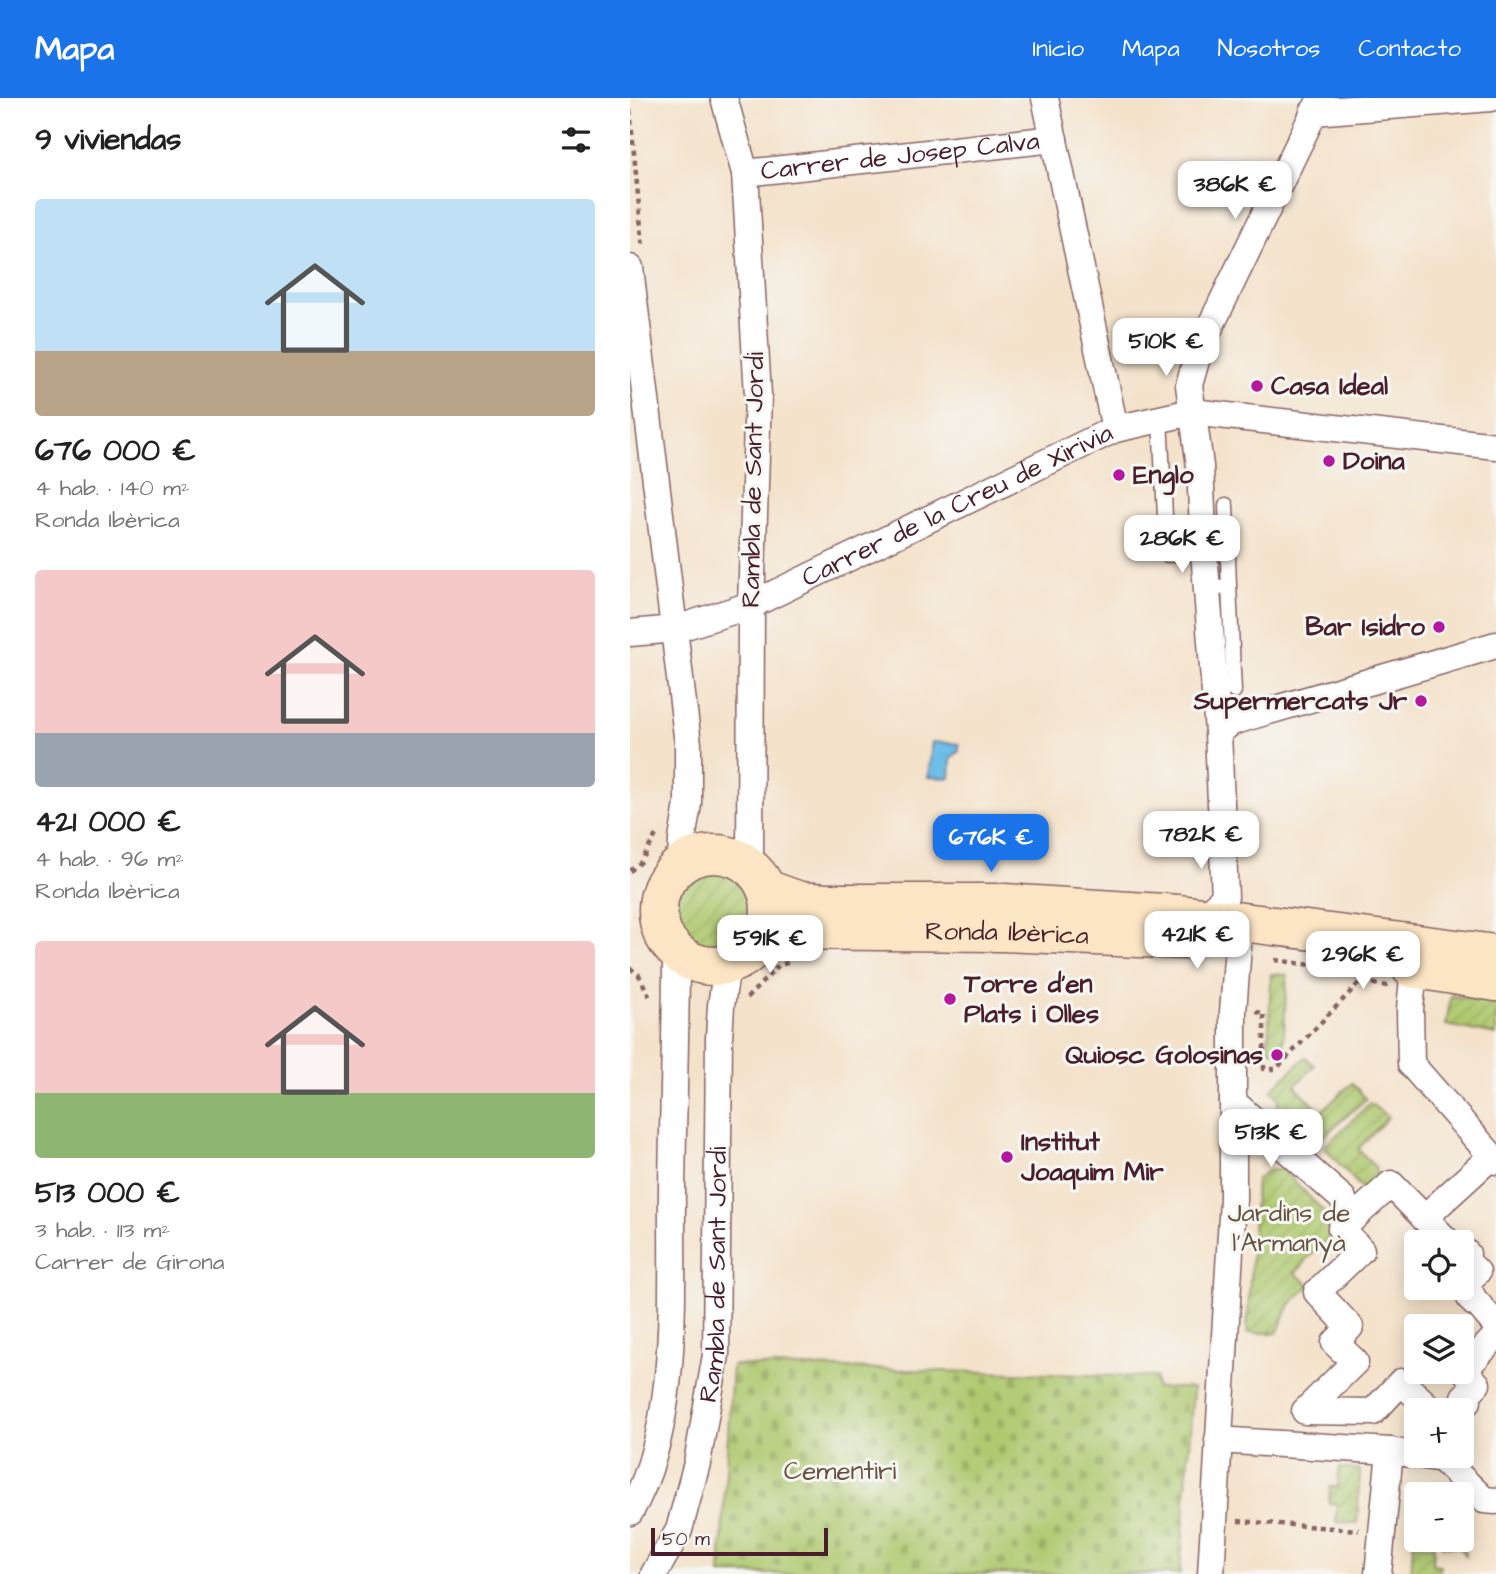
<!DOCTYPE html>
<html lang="es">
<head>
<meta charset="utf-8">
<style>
  :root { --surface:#fff; --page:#f6f6f6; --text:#222; --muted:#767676; --accent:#1a73e8 }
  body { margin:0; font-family:"Architects Daughter",sans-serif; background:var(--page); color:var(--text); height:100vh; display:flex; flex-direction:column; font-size:26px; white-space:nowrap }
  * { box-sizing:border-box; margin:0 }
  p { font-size:23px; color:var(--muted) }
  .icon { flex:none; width:38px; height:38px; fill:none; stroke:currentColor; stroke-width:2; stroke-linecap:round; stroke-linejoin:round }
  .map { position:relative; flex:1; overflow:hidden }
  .drawer { display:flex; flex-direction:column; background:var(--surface); width:630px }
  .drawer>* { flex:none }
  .controls { position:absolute; left:774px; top:1132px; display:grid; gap:14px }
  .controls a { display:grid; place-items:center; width:70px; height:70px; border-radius:7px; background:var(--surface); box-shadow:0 4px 18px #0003; font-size:35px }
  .scale { position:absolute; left:21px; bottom:18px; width:177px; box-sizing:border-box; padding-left:7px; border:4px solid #4a1f2b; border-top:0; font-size:19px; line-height:24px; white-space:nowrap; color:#4a1f2b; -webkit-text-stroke:5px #f6f6f2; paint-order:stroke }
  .price { position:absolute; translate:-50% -60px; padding:0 16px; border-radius:14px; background:#fff; color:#222; font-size:23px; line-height:46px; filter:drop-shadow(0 2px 4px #0008) }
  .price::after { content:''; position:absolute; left:50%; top:42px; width:21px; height:16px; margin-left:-10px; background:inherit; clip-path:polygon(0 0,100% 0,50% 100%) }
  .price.current { background:var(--accent); color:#fff }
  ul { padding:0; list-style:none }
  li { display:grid; align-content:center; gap:14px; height:371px; padding:0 35px }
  li span { display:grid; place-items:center; height:217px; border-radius:7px; color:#555 }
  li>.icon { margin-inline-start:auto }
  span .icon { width:126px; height:126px; fill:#fffc; stroke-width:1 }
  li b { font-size:30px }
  h2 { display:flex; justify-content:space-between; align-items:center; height:84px; padding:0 35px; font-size:30px }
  header { display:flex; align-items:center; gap:42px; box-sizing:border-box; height:98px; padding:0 35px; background:var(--accent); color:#fff }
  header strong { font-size:33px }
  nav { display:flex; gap:38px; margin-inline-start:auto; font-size:24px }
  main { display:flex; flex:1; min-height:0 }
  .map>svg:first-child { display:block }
  .cemetery { fill:url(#cemetery-stones); stroke:#7c744d; stroke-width:2 }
  .garden { fill:url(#garden-furrows); stroke:#7c744d; stroke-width:2 }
  .water { fill:#6cbde8; stroke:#5b6e8a; stroke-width:2 }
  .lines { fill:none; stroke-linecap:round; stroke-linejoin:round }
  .lane-casing { stroke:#866363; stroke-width:17 }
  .street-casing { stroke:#866363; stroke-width:29 }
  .secondary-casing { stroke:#866363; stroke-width:41 }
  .path { stroke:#866363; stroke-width:4.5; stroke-dasharray:5 5; stroke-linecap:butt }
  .lane { stroke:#fff; stroke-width:14 }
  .street { stroke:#fff; stroke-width:26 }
  .secondary { stroke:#fce5c4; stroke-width:38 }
  .poi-dot { fill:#b5179e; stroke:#f6f6f2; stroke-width:2.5 }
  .labels { text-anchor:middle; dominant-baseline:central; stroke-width:6; stroke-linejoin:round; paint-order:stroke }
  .street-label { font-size:26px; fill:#4a1f2b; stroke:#f6f6f2 }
  .poi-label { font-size:26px; font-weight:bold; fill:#4a1f2b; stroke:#f6f6f2; text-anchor:start }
  .park-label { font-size:26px; fill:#68523f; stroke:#f6f6f2 }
</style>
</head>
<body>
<header>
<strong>Mapa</strong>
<nav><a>Inicio</a><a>Mapa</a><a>Nosotros</a><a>Contacto</a></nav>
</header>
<main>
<section class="drawer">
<h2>9 viviendas<svg class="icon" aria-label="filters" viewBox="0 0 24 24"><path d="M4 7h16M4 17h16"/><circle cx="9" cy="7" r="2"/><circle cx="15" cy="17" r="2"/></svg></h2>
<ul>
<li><span style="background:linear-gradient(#bfe0f5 70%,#b9a48a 0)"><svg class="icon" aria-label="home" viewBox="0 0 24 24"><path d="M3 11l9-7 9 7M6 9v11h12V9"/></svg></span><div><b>676 000 €</b><p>4 hab. · 140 m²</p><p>Ronda Ibèrica</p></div></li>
<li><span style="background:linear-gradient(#f6c9c9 75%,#9aa5b1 0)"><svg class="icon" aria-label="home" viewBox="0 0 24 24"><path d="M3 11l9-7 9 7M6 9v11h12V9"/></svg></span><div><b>421 000 €</b><p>4 hab. · 96 m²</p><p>Ronda Ibèrica</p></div></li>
<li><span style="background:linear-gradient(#f6c9c9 70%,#8fb573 0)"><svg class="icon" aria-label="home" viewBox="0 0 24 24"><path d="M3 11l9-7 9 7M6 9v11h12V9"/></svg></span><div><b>513 000 €</b><p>3 hab. · 113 m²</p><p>Carrer de Girona</p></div></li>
</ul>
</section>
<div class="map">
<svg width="866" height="1476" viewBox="0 0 866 1476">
  <defs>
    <pattern id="cemetery-stones" width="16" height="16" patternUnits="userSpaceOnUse" patternTransform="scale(1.75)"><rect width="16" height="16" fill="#afc96f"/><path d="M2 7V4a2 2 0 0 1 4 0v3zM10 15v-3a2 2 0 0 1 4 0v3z" fill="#98ac60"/></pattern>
    <pattern id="garden-furrows" width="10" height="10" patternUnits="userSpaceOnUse" patternTransform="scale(1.75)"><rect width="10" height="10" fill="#afc96f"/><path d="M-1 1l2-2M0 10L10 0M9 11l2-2" fill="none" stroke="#98ac60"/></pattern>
  </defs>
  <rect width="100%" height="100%" fill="#f6f6f2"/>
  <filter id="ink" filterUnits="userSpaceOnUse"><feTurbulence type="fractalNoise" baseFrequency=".0143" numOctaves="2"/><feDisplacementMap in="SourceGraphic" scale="14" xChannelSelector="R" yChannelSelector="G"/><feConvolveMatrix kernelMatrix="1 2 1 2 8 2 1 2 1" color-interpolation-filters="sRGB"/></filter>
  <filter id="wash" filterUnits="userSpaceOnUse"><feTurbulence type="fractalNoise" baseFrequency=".00686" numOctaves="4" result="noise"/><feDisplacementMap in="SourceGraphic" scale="28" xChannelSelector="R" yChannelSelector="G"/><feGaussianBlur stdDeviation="1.57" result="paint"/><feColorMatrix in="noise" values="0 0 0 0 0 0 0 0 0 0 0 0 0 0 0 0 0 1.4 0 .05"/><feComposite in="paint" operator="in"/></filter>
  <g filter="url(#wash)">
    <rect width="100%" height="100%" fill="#f4e2ca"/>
    <path class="cemetery" d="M102,1267L526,1279V1290H563L550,1476H90Z"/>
    <path class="garden" d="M41 812a42 42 0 1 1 84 0a42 42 0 1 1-84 0Z
      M641,876L657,877L653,953L638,952Z
      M821,898L866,904V937L816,927Z
      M676,959L684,968L665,988L691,1014L722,985L736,1001L687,1044L647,1006L650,1001L641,992Z
      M740,1005L758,1019L728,1051L745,1069L748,1081L734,1093L694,1049Z
      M652,1071L711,1131L674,1163L675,1165L665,1175L680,1187L660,1206L647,1235H617L626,1082L637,1073Z
      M709,1370L730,1372L727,1425L706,1424L707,1406L699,1405L700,1389H708Z
      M831,1407L839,1417L835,1458L830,1449L812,1448V1442H831Z
      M783,1446L803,1448L804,1446L803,1466L810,1467L809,1476H781Z"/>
    <path class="water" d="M302,644L329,646V653L321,660L320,680L298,679Z"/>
  </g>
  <g filter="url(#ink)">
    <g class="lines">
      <defs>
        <path id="lane" d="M530,321L537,457L574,454
          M596,407L599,488
          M577,490L599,488L604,593"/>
        <g id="street">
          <path d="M94,0L115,75L128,297L121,507L120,766"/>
          <path d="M415,0L485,331"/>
          <path d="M683,14L861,0"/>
          <path id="s1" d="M115,75L424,41"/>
          <path d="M0,170L58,646V706L52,742L51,766"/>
          <path id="s2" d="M0,535L46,531L121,507L485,331L562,314L866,348"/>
          <path d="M588,634L602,624L625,617L866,547"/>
          <path d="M574,818L595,799L588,634L574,454L570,368L559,287L569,252L691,0"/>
          <path d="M784,871L780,911L781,966L866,1063"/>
          <path d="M603,1004L713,1101"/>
          <path d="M794,1120L852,1067"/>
          <path d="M831,1150L837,1156L833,1160L847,1174L832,1188L842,1198L840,1200L844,1205L846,1204L864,1225H866"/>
          <path d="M802,1312L771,1284L743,1314L675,1313L725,1264L705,1245L720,1229L687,1194L731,1152L711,1131L761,1086L818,1144"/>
          <path d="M828,1312L838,1303L834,1299L847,1286L834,1272L866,1238"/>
          <path d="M588,1342L760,1353L786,1357"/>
          <path d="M794,1358L812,1361L854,1402L866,1403"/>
          <path d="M0,1414C51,1326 41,1190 42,1091C43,1013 46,935 46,857"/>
          <path id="s3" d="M24,1476L49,1432L67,1365L86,1257L89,940L91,908L97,867"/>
          <path d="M581,1476L603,1102V914L608,848"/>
          <path d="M748,1476L760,1353"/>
        </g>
        <g id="secondary">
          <circle cx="84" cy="812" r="56"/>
          <path d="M136,791L170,803L196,805H374L549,816L866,856"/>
          <path id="s4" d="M137,832L371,834L555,842"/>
          <path d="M781,870L866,884"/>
        </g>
      </defs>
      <use href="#lane" class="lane-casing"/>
      <use href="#street" class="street-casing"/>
      <use href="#secondary" class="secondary-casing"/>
      <path class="path" d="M0,12L13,151
        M0,773L11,764L27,735
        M645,862L754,877
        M0,870L9,877L20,900
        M117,900L149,867L161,864
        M626,914L634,915V971H646L730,884L758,888
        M608,1423L729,1432"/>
      <use href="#lane" class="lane"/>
      <use href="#street" class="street"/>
      <use href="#secondary" class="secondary"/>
    </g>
  </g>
  <g class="poi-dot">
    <circle cx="627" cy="288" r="7"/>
    <circle cx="699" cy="363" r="7"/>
    <circle cx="489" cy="377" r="7"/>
    <circle cx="809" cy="529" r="7"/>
    <circle cx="791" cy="603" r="7"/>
    <circle cx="320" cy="901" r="7"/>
    <circle cx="647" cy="957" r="7"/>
    <circle cx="377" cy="1059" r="7"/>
  </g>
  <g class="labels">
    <g class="street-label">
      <text stroke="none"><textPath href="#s1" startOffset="156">Carrer de Josep Calva</textPath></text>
      <text transform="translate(123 382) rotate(-89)">Rambla de Sant Jordi</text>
      <text stroke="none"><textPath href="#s2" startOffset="354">Carrer de la Creu de Xirivia</textPath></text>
      <text stroke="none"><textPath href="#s4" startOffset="240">Ronda Ibèrica</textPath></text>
      <text stroke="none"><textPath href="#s3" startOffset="310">Rambla de Sant Jordi</textPath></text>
    </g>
    <g class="poi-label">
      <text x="641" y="288">Casa Ideal</text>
      <text x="713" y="363">Doina</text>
      <text x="503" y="377">Englo</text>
      <text x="795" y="529" text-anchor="end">Bar Isidro</text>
      <text x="777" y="603" text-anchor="end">Supermercats Jr</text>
      <text x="334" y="886">Torre d'en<tspan x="334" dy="30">Plats i Olles</tspan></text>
      <text x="633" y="957" text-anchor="end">Quiosc Golosinas</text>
      <text x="391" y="1044">Institut<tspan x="391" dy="30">Joaquim Mir</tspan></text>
    </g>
    <g class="park-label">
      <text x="659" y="1115">Jardins de<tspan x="659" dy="30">l'Armanyà</tspan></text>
      <text x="210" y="1373">Cementiri</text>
    </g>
  </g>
</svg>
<div class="controls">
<a><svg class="icon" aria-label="locate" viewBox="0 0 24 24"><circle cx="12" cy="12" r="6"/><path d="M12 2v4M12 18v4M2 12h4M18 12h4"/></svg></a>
<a><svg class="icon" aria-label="layers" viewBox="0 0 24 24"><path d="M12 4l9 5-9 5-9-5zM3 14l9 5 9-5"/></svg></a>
<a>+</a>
<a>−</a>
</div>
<div class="scale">50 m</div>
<b class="price" style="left:605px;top:123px">386K €</b>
<b class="price" style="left:536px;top:280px">510K €</b>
<b class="price" style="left:552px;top:477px">286K €</b>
<b class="price" style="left:571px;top:773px">782K €</b>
<b class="price current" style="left:361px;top:776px">676K €</b>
<b class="price" style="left:567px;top:873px">421K €</b>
<b class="price" style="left:140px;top:877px">591K €</b>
<b class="price" style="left:733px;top:893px">296K €</b>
<b class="price" style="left:641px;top:1071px">513K €</b>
</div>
</main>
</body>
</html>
